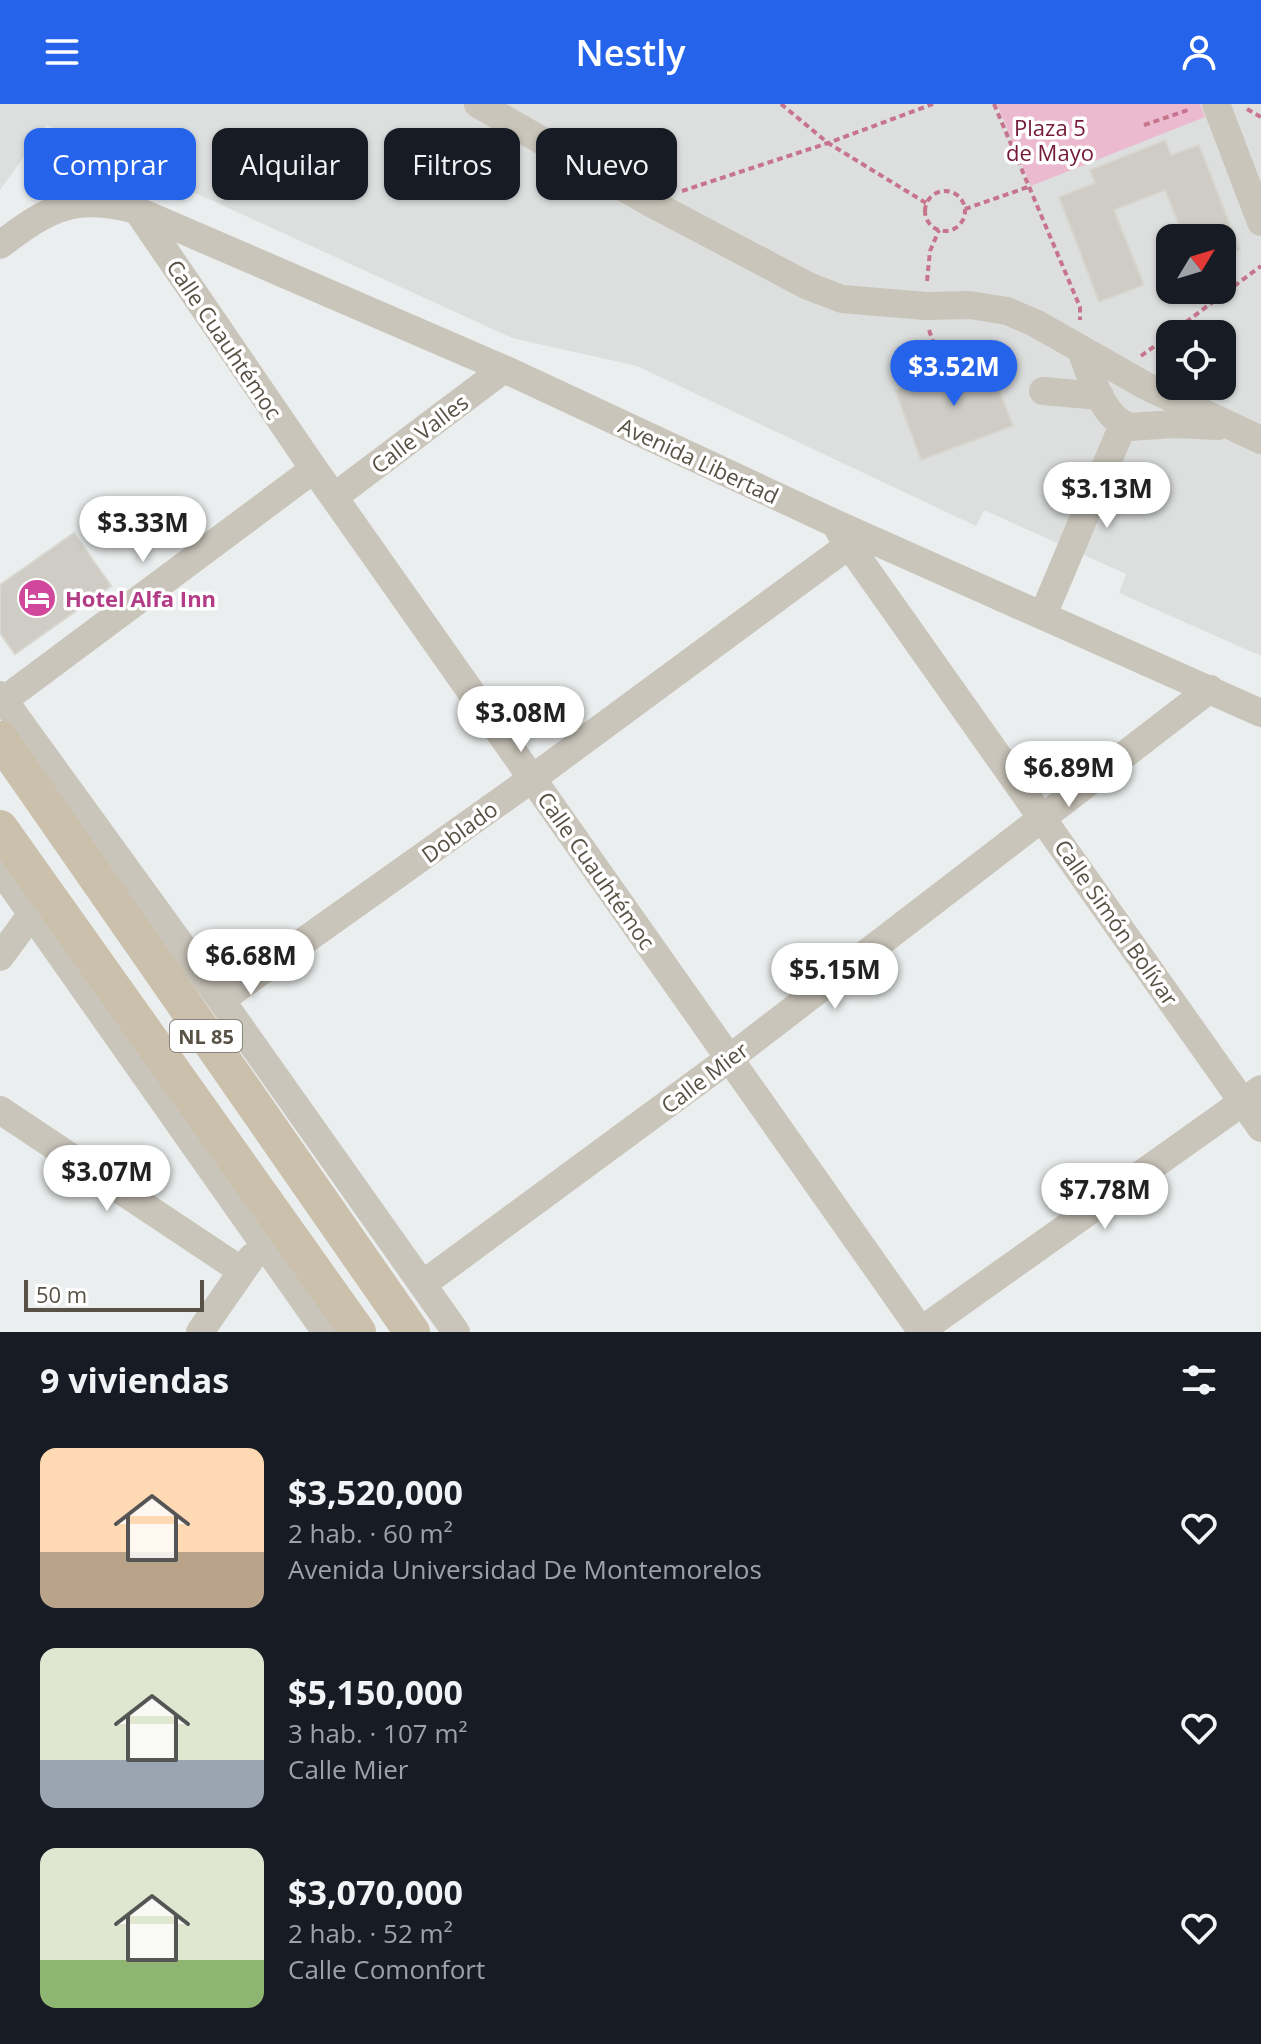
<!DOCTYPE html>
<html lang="es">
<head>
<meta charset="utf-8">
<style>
  :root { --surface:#171b24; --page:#20242c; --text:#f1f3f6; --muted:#9ea1a6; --accent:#2563eb }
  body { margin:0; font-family:"Open Sans",sans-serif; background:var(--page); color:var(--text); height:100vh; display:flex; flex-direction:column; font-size:30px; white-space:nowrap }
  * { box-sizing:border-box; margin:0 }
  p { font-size:26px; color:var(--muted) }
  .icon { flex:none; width:44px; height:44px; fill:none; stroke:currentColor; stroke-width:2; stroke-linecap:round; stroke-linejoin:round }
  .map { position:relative; height:1228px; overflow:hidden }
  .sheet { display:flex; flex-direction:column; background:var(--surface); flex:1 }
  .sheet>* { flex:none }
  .banner { position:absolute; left:24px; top:24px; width:800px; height:72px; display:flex; gap:16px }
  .needle { width:52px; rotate:52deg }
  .fabs { position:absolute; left:1156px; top:120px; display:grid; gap:16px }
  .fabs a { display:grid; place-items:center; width:80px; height:80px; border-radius:16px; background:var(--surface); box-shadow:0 2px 6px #0004; font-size:40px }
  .scale { position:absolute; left:24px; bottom:20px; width:180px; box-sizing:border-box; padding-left:8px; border:4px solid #585145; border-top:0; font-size:22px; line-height:28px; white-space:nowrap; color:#585145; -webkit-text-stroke:6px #fff; paint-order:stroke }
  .price { position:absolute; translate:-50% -68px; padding:0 18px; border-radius:28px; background:#fff; color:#222; font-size:26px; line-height:52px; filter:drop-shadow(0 2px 4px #0008) }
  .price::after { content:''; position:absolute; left:50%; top:48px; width:24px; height:18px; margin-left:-12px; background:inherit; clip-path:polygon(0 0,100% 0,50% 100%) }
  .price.on { background:var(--accent); color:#fff }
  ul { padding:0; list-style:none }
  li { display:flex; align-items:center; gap:24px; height:200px; padding:0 40px }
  li span { display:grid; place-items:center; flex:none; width:224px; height:160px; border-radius:16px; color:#555 }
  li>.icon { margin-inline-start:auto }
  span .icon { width:96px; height:96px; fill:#fffc; stroke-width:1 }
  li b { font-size:34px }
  h2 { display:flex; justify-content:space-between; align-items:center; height:96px; padding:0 40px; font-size:34px }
  .pill { padding:0 28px; border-radius:16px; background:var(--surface); box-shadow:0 2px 6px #0004; font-size:28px; line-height:72px }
  .pill.on { background:var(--accent); color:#fff }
  header { display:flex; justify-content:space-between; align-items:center; height:104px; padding:0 40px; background:var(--accent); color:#fff; font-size:36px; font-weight:600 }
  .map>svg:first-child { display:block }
  .education { fill:#dddfdf; fill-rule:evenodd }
  .green { fill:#ebbacf }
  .building { fill:#ceccc5; stroke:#d7d6cf; stroke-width:2 }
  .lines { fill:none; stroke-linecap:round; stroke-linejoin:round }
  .path { stroke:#c7748d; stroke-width:4; stroke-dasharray:6 4; stroke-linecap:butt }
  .minor { stroke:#cac5ba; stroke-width:28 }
  .major { stroke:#cac0ac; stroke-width:36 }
  .labels { text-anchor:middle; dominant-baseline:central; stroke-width:7; stroke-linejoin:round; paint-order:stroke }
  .shield { fill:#fff; stroke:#8a857d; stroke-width:2 }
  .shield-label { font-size:20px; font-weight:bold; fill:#585145 }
  .park-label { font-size:22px; fill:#741a36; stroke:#fff }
  .street-label { font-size:22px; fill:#585145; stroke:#fff }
  .hotel-label { font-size:22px; font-weight:bold; fill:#b23c85; stroke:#fff; text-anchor:start }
</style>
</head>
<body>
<header><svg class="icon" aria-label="menu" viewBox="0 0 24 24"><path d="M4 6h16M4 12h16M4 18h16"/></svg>Nestly<svg class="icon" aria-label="person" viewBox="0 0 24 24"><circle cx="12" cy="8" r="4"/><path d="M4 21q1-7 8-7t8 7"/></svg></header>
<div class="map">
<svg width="1261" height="1228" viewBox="0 0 1261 1228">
  <rect width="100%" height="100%" fill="#ebeeee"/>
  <path class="education" d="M0,0H1261V552L1119,489L1126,470L984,406L976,422L637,262L512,234L47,21L0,86ZM1170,134H1222V186H1170ZM1170,230H1222V282H1170Z"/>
  <path class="green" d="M997,0H1200L1205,13L1031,82Z"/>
  <path class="building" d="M1165,36L1171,51L1199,41L1240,146L1222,153V134H1184L1165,86L1114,106L1144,181L1099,198L1059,93L1095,79L1090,66Z
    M986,251L1013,322L921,356L895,286Z
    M74,429L111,482L15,550L0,529V481Z"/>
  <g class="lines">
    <path class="path" d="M781,0L828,39L926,99
      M994,0L1080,203V216
      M1247,5L1261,13
      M1144,21L1191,5
      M682,87L828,39L933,0
      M925 107a20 20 0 1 1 40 0a20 20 0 1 1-40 0Z
      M965,105L1028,83
      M927,177L930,147L939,126
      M929,226L937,249
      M1170,230L1261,162
      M1141,252L1170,231"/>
    <path class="minor" d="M478,0L649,98L808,182L842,195L926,202L970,201L1007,207L1035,219L1146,282L1261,336
      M1216,0L1261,118
      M137,106L314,365L922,1228
      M0,141C48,104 75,89 136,106L504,265L832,418L1261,609
      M1080,245C1091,269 1101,314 1130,323L1174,320L1218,322
      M1043,287L1100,292
      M334,393L504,265
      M839,427L1261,1024
      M1043,511L1123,321
      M0,591L221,896L456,1228
      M4,596L314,365
      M0,765L326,1228
      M0,853L31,811
      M221,896L533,674L849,441
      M0,1006L242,1167
      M423,1180L730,954L1210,585
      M200,1228L252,1153
      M919,1228L1261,985"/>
    <path class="major" d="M0,635L412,1228
      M0,724L358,1228"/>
  </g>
  <defs>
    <symbol id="hotel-disc" viewBox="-11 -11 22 22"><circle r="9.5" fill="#d1479c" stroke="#fff"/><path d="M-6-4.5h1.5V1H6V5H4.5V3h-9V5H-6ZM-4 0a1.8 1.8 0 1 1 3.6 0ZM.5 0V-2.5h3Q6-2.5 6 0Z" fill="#fff"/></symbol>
  </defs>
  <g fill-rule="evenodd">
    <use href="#hotel-disc" x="15" y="472" width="44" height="44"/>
  </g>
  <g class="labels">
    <rect class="shield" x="170" y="916" width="72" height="32" rx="6"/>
    <g class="shield-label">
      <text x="206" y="932">NL 85</text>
    </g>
    <g class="park-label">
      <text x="1050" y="23">Plaza 5<tspan x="1050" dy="25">de Mayo</tspan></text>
    </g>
    <g class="street-label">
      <text transform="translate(225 235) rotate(56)">Calle Cuauhtémoc</text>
      <text transform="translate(419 329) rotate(-37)">Calle Valles</text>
      <text transform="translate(699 356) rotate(25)">Avenida Libertad</text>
      <text transform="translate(459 727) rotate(-36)">Doblado</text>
      <text transform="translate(597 766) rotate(55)">Calle Cuauhtémoc</text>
      <text transform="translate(1117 818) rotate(55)">Calle Simón Bolívar</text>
      <text transform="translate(704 973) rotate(-37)">Calle Mier</text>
    </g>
    <g class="hotel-label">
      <text x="65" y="494">Hotel Alfa Inn</text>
    </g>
  </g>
</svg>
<div class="fabs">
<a><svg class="needle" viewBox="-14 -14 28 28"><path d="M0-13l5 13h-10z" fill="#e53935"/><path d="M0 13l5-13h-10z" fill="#9ea1a6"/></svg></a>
<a><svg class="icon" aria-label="locate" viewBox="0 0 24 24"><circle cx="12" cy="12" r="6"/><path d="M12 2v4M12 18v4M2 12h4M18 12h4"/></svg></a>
</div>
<div class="scale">50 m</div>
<b class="price on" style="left:954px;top:304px">$3.52M</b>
<b class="price" style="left:1107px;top:426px">$3.13M</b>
<b class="price" style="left:143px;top:460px">$3.33M</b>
<b class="price" style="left:521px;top:650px">$3.08M</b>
<b class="price" style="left:1069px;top:705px">$6.89M</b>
<b class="price" style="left:251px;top:893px">$6.68M</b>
<b class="price" style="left:835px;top:907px">$5.15M</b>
<b class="price" style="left:107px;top:1109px">$3.07M</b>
<b class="price" style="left:1105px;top:1127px">$7.78M</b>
<div class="banner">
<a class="pill on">Comprar</a>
<a class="pill">Alquilar</a>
<a class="pill">Filtros</a>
<a class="pill">Nuevo</a>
</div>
</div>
<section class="sheet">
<h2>9 viviendas<svg class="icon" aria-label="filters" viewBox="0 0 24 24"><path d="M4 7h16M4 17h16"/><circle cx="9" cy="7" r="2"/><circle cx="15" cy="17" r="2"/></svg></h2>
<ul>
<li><span style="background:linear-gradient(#ffd9b3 65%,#b9a48a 0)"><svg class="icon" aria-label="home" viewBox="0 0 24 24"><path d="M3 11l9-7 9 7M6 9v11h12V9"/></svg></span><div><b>$3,520,000</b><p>2 hab. · 60 m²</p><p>Avenida Universidad De Montemorelos</p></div><svg class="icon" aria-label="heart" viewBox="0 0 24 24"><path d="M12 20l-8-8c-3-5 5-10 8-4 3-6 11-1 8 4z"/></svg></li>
<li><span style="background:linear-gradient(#dfe7d0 70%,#9aa5b1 0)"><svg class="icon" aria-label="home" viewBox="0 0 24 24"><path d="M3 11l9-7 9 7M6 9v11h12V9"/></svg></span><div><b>$5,150,000</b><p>3 hab. · 107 m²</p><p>Calle Mier</p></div><svg class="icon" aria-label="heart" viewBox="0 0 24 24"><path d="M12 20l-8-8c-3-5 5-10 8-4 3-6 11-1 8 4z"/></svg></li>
<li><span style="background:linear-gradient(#dfe7d0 70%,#8fb573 0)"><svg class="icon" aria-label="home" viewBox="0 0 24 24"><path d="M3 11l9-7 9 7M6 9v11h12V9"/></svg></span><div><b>$3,070,000</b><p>2 hab. · 52 m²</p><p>Calle Comonfort</p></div><svg class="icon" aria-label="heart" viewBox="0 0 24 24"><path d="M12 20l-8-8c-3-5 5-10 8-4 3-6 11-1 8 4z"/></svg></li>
</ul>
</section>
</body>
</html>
